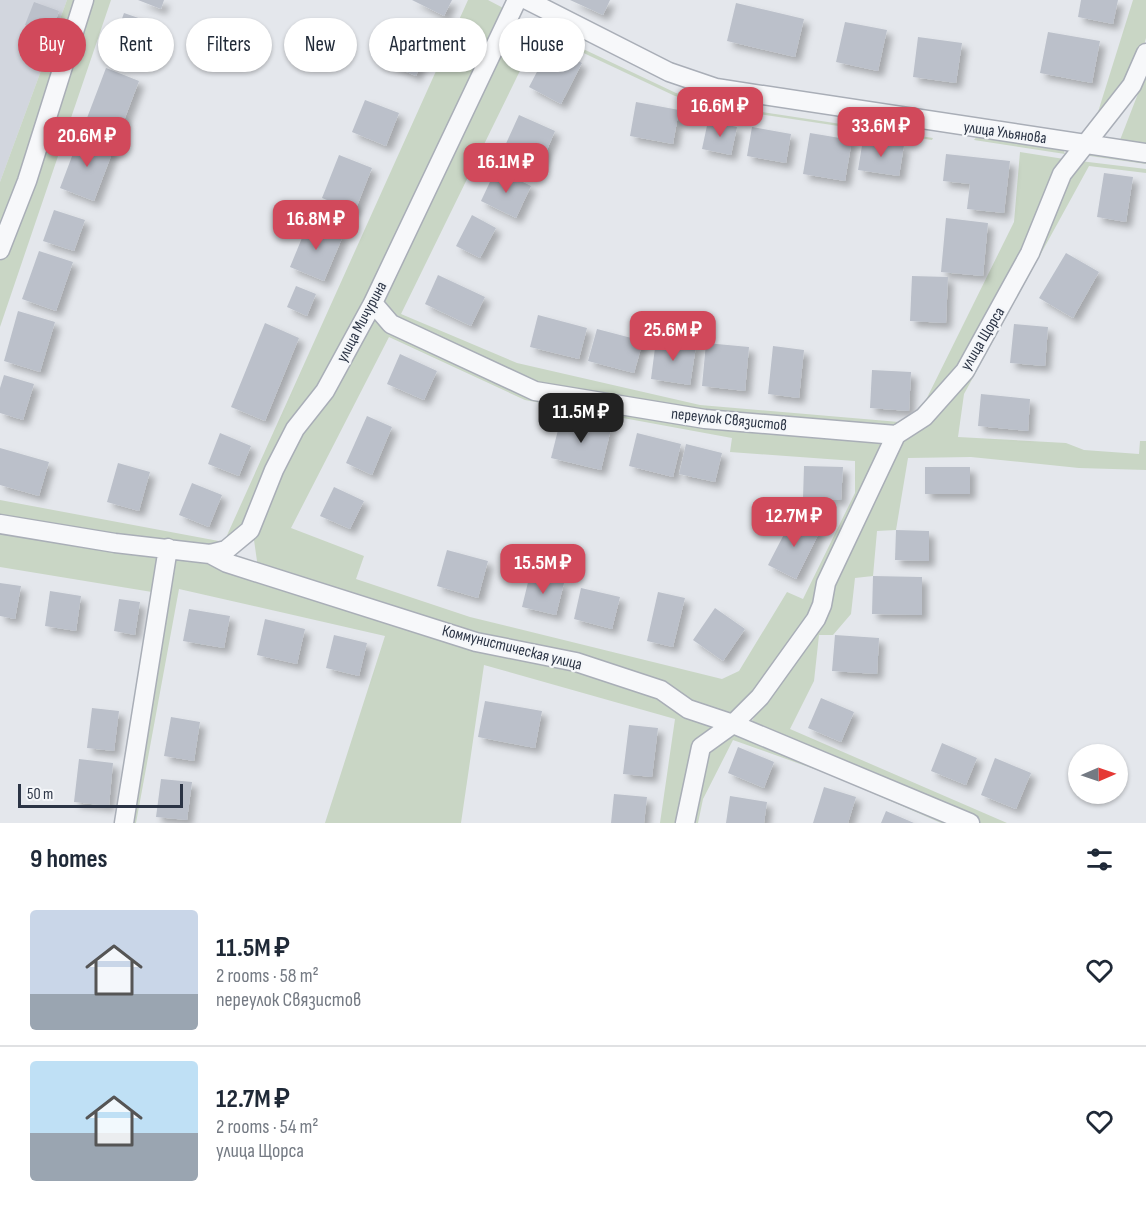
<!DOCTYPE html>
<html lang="en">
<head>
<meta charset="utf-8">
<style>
  :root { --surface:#fff; --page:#f6f6f7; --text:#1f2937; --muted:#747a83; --line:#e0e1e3; --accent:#d1495b }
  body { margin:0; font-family:"Sofia Sans Condensed",sans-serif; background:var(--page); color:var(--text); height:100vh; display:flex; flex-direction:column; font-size:22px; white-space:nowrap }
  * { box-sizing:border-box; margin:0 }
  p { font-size:20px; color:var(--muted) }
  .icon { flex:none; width:33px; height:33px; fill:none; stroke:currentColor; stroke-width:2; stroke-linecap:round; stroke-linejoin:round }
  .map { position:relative; height:823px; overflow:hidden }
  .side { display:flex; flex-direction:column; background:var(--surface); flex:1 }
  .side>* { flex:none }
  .hud { position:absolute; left:18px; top:18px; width:600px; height:54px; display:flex; gap:12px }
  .needle { width:39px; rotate:88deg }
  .tools { position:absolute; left:1068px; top:744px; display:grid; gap:12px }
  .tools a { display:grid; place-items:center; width:60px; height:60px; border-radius:50%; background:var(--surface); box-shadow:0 2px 4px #0004; font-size:30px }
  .scale { position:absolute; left:18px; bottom:15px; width:165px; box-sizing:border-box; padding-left:6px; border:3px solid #2b3445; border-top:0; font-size:16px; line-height:21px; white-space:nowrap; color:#2b3445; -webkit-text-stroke:4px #f4f6f9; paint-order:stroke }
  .price { position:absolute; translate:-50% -51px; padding:0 14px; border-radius:12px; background:var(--accent); color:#fff; font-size:20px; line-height:39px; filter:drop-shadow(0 2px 3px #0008) }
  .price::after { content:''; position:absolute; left:50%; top:36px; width:18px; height:14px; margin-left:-9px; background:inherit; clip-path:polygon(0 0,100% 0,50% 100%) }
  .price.active { background:#222; color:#fff }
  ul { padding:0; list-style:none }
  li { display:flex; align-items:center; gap:18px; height:150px; padding:0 30px }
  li+li { border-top:2px solid var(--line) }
  li span { display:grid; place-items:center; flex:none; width:168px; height:120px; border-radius:6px; color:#555 }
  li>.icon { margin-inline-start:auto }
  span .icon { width:72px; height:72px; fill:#fffc; stroke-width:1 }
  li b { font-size:26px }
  h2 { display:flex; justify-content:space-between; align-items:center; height:72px; padding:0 30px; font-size:26px }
  .tag { padding:0 21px; border-radius:27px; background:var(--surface); box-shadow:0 2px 4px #0004; font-size:21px; line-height:54px }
  .tag.active { background:var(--accent); color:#fff }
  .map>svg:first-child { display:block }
  .built { fill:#d2d6de }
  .green { fill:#c9d6c5; fill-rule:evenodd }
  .building { fill:#bbc0ca; filter:url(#shadow) }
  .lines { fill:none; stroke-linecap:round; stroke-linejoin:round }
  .minor-casing { stroke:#a9aeb7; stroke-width:21 }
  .minor { stroke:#f7f8fa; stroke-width:18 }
  .labels { text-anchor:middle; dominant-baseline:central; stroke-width:4.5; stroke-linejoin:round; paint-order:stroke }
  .street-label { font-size:16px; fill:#2b3445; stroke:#f4f6f9 }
</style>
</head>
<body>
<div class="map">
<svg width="1146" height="823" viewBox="0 0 1146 823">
  <defs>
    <filter id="shadow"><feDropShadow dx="5.5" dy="5.5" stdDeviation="3" flood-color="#0004"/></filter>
  </defs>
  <rect width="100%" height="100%" fill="#e4e7ec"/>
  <path class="built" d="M0,0H67L0,182Z"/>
  <path class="green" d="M67,0H80L0,240V182Z
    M89,0H111L0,327V261L31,183Z
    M468,0H488L507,10L368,301L321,390L292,426L270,468L248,524L232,541L212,548H195L112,539L0,520V500L224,542Z
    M1133,0H1146C1146,12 1146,27 1146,38C1139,67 1123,96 1098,112Z
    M522,20L676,93L749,110L933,138L932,140L719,108L675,96L539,32L401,314L517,363L700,405L899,422L921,410L1014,222L1020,152L1064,159L1026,252L962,369L922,414L894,432L705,415L537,387L396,321L380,303L514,23Z
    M1146,73V144L1120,140Z
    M977,136L1063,149L1065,154L974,140Z
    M1086,153L1146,161V164L1083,155Z
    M1080,161L1146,169V173L1089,166L964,394L958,437L1066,443L1084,450L1139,454L1140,441H1146V470L1079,468L971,457L908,458L896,530L877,531L873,576L855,578L851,614L833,635H819L814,681L790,729L1007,823H980L755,728L752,721L832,584L900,438L927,421Z
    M375,313L534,394L889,440C846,538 810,645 730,720L258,568L254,540L257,525L278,472ZM389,337L525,400L732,438L730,452L855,461V493L803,599L787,592L739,671L722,679L470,617L356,579L364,556L291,528Z
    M0,527L163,552L118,823H114L152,592L0,567Z
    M174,553L574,667L658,695L720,726L678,823H660L675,719L484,665L461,823H325L385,636L179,589L136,823H129Z
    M735,729L956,823H941L831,775L733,740L703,799L698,823H690L706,749Z"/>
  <path class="building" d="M138,0H164L161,9Z
    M412,0H452L444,16Z
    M570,0H610L603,15Z
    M1081,0H1118L1113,24L1078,17Z
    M34,2L59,11L51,34L25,25Z
    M736,3L804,19L795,57L727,41Z
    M124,13L156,24L145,55L113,44Z
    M845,22L887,30L878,71L836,62Z
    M394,29L429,44L416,76L381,61Z
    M1048,32L1100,41L1092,83L1040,73Z
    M918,37L962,43L956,83L913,77Z
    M550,47L582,63L561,104L529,87Z
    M106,68L139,81L120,131L87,118Z
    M365,100L399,113L386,146L352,132Z
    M636,102L679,110L673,144L630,136Z
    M519,115L555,131L541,164L504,148Z
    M708,121L737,127L731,155L702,149Z
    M752,127L791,134L786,163L747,156Z
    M810,133L852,140L845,181L803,174Z
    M80,135L114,148L94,201L60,188Z
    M863,139L904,145L899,176L858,170Z
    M946,154L1010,161L1004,213L967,209L970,184L943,181Z
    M339,155L372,168L355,211L322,198Z
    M496,169L531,186L516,218L481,201Z
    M1104,173L1133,177L1126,222L1097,217Z
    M54,210L85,220L74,251L43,241Z
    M472,215L496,228L480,258L456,246Z
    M946,218L988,223L983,276L941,272Z
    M309,221L343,236L324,281L290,267Z
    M39,251L73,262L56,311L22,299Z
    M1066,253L1099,272L1073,318L1039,298Z
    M438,275L485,297L471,326L425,304Z
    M912,276L948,277L946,323L910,321Z
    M296,286L316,294L307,316L287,307Z
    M18,311L55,322L40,372L4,361Z
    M538,315L587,328L579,359L530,347Z
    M265,323L299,338L265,421L231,407Z
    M1014,324L1048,327L1045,366L1010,363Z
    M597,329L643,341L634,373L588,361Z
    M656,340L696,346L690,385L651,379Z
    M706,343L749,347L745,391L702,386Z
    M773,346L804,350L799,398L768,394Z
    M400,354L437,371L424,400L387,384Z
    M872,370L911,372L909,411L870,408Z
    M4,375L34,384L23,420L0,413V388Z
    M981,394L1030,399L1028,431L978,426Z
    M367,416L392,427L372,475L346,463Z
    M561,418L611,429L601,470L551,458Z
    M220,433L251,446L239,476L208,464Z
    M637,433L681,444L673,477L629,466Z
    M686,444L722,453L715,482L679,474Z
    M0,448L49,462L39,496L0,485Z
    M118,463L150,472L139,511L107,502Z
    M804,466L843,467L841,500L803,499Z
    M925,467H970V494H925Z
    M192,483L222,495L209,527L179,515Z
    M334,487L364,501L350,529L320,516Z
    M793,517L820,531L796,579L768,565Z
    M896,530L929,531V561L895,560Z
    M447,550L488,561L478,598L437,586Z
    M530,574L564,583L556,615L522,607Z
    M873,576L922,577V615L872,614Z
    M0,583L21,586L15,619L0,616Z
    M581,588L620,597L612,629L574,619Z
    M50,591L81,596L76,631L45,626Z
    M658,592L685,598L673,647L647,641Z
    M119,599L140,602L135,635L114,631Z
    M715,608L745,629L723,661L693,640Z
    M189,609L230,616L224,648L183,641Z
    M265,619L305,629L297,664L257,655Z
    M334,635L367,643L359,676L326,668Z
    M835,635L879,638L877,674L832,671Z
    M821,698L854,712L841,742L808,728Z
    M485,701L542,711L535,748L478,737Z
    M92,708L119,711L114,751L87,748Z
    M171,717L200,722L194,761L164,756Z
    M629,725L658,728L652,777L623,774Z
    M942,743L977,758L966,785L931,771Z
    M738,747L774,762L764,788L728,773Z
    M995,758L1031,773L1016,809L981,795Z
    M79,759L113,763L109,806L74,802Z
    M161,779L192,782L187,820L156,817Z
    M824,787L856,797L848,823H813Z
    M614,794L647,797L644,823H611Z
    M730,796L767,802L764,823H726Z
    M886,811L914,823H881Z"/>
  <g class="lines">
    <defs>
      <path id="minor" d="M527,0L669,72L716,88L1146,153
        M0,250L27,181L84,0
        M373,303L391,324L535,391L705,419L896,435
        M0,524L115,543L210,554L227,563L476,642L576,662L661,690L688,709L733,724L970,823
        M210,554L226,550L250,530L274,470L295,429L325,391L373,303L517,0
        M124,823L168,548
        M685,823L701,747L733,724L760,697L816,619L822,605L826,583L896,435L924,417L965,371L1030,253L1062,174L1132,85L1146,53"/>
    </defs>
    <use href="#minor" class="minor-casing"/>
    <use href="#minor" class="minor"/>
  </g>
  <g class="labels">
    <g class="street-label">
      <text transform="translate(1005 133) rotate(8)">улица Ульянова</text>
      <text transform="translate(362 322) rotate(-62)">улица Мичурина</text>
      <text transform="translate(983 339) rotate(-59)">улица Щорса</text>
      <text transform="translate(729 420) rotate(6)">переулок Связистов</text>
      <text transform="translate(512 648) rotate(14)">Коммунистическая улица</text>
    </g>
  </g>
</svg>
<div class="tools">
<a><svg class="needle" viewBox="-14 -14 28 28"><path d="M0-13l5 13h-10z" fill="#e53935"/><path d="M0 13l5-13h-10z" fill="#747a83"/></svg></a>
</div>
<div class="scale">50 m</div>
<b class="price" style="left:720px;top:138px">16.6M ₽</b>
<b class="price" style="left:881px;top:158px">33.6M ₽</b>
<b class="price" style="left:87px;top:168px">20.6M ₽</b>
<b class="price" style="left:506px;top:194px">16.1M ₽</b>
<b class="price" style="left:316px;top:251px">16.8M ₽</b>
<b class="price" style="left:673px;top:362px">25.6M ₽</b>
<b class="price active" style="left:581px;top:444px">11.5M ₽</b>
<b class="price" style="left:794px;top:548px">12.7M ₽</b>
<b class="price" style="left:543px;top:595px">15.5M ₽</b>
<div class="hud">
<a class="tag active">Buy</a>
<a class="tag">Rent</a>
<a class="tag">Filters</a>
<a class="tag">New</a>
<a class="tag">Apartment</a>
<a class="tag">House</a>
</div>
</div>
<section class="side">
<h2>9 homes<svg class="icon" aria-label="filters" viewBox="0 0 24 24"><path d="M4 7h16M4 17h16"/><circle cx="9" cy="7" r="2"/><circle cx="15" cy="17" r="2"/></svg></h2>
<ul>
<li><span style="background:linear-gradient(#c9d6e8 70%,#9aa5b1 0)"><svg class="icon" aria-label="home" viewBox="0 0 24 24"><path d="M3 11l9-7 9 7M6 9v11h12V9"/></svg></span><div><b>11.5M ₽</b><p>2 rooms · 58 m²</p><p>переулок Связистов</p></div><svg class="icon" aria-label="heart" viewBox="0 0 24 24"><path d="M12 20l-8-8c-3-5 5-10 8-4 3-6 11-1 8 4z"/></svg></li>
<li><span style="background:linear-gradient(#bfe0f5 60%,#9aa5b1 0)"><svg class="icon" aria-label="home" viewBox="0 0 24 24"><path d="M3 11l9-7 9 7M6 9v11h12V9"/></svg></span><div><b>12.7M ₽</b><p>2 rooms · 54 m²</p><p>улица Щорса</p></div><svg class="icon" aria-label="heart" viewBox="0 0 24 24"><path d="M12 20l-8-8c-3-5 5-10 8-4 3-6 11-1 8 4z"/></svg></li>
</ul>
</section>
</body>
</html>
